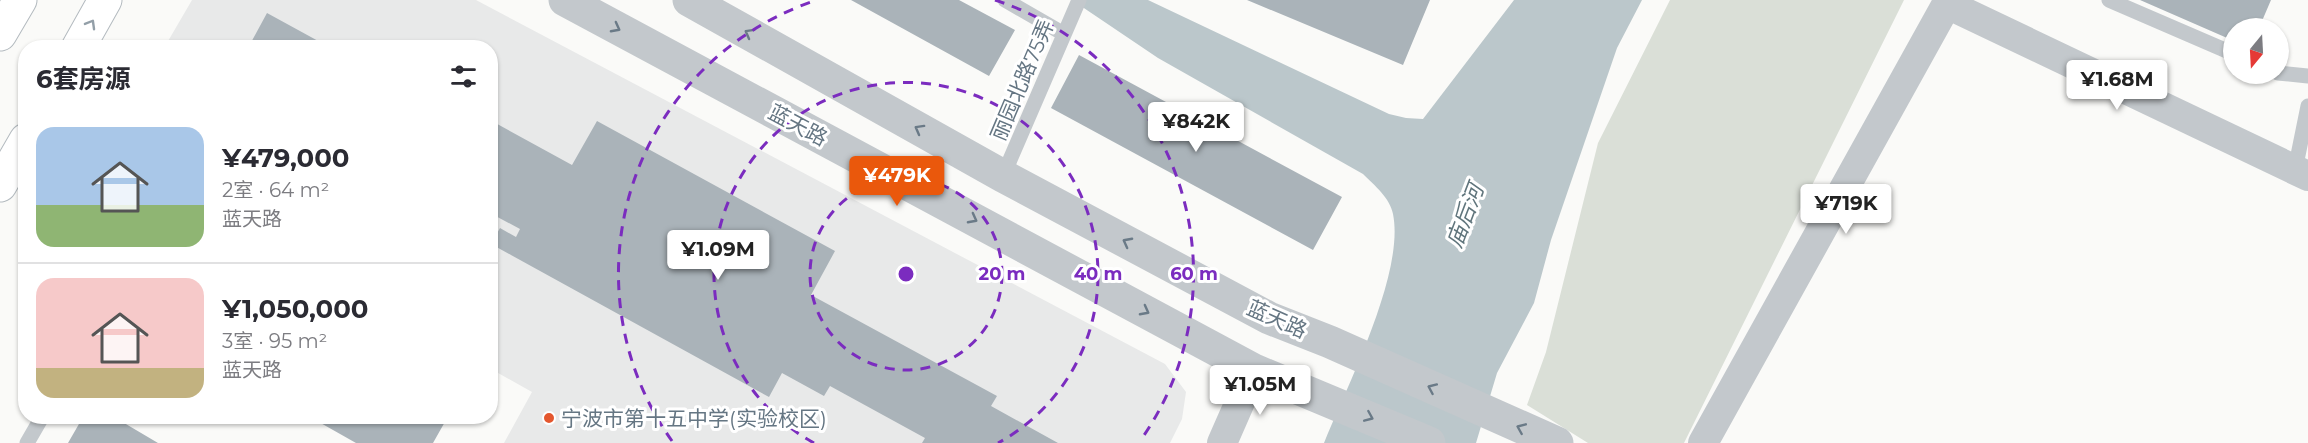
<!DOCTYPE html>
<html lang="zh">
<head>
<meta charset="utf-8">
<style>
  :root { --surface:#fff; --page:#f7f7f7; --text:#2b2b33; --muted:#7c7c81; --line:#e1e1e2; --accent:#ea580c }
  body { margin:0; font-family:Montserrat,"Noto Sans SC",sans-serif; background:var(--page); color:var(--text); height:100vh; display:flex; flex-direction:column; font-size:22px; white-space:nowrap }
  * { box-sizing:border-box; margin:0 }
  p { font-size:20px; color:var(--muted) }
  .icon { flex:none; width:33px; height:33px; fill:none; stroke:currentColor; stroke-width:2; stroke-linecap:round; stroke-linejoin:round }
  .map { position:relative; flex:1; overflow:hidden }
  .panel { position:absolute; left:18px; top:40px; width:480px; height:384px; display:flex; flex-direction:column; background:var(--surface); border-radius:24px; box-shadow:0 2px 4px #0004 }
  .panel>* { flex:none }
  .needle { width:39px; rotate:198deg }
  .fabs { position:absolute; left:2223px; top:18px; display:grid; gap:12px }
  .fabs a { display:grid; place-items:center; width:66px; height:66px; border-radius:50%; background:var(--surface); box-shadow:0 2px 4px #0004; font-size:30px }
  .price { position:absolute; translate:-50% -51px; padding:0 14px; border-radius:6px; background:#fff; color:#222; font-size:20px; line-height:39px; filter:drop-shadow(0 2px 3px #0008) }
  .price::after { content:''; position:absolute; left:50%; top:36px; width:18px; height:14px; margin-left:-9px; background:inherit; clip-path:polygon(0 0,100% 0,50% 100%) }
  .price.selected { background:var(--accent); color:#fff }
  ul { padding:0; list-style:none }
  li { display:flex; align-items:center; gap:18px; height:150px; padding:0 18px }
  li+li { border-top:2px solid var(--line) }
  li span { display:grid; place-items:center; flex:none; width:168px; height:120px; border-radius:18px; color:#555 }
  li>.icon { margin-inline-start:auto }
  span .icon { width:72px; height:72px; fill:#fffc; stroke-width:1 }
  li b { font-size:26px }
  h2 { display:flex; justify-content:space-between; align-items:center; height:72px; padding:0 18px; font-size:26px }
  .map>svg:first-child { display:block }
  .built { fill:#e8e9e9 }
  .green { fill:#dadfd7 }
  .water { fill:#bbc7cb }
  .building { fill:#aab3b9 }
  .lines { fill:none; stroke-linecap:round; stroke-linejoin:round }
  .secondary-casing { stroke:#b3babf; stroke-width:35 }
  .service { stroke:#c3c8cc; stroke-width:15 }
  .minor { stroke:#c3c8cc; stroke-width:30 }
  .tertiary { stroke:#c3c8cc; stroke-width:33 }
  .secondary { stroke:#fff; stroke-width:33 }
  .oneway { stroke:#939fa8 }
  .oneway2 { stroke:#6a7a87 }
  .ring { fill:none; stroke:#7b2cbf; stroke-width:3; stroke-dasharray:10 8 }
  .poi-dot { fill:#e4572e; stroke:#fff; stroke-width:2 }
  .labels { text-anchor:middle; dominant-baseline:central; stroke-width:6; stroke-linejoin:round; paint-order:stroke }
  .street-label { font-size:21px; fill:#657683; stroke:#fff }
  .poi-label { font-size:21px; fill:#657683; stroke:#fff; text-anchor:start }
  .water-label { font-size:22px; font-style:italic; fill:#60757c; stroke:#fff }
  .centre { fill:#7b2cbf; stroke:#fff; stroke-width:3 }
  .ring-label { font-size:18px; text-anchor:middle; font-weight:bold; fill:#7b2cbf; stroke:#fff; stroke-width:6; stroke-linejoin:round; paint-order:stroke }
</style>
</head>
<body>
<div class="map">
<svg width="2308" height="443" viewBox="0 0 2308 443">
  <rect width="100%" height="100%" fill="#fafaf8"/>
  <path class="built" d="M192,0H476L1165,364L1186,392L1182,419L1170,443H504L532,392L491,369L490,48H164Z"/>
  <path class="green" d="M1670,0H1904L1684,443H1588L1527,405L1546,352L1598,143Z"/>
  <path class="water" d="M1072,0H1148L1389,114L1406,118L1423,119L1514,0H1642L1617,48L1551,240L1534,303L1497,373L1476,443H1324C1347,386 1405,273 1393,214C1390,198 1375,186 1363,174L1158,58Z"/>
  <path class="building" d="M851,0H959L1015,30L989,76Z
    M1247,0H1430L1403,65Z
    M2140,0H2271L2259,28H2234V41Z
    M267,13L331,48H248Z
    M1079,55L1342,197L1313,250L1051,108Z
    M490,120L572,165L597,121L835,251L811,295L997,396L991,406L1058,443H922L925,438L830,386L824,396L782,373L769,397L491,244L500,228L516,237L520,229L490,213Z
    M83,417H114L158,443H68Z
    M310,417H440L446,420L433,443H356Z"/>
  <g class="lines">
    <defs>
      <path id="secondary" d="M0,34L20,0
        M78,48L105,0
        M0,185L26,140"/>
    </defs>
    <use href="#secondary" class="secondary-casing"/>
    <path class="service" d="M1005,0L1064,34
      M2109,0L2234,54
      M2278,73L2308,76
      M2295,170L2308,106
      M1003,176L1079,0
      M27,443L42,417"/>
    <path class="minor" d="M1947,4L2308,176
      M1222,443L1254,370
      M1703,443L1949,0"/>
    <path class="tertiary" d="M565,0L1254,370L1429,443
      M689,0L1003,176L1269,318L1330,342L1557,443"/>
    <use href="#secondary" class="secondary"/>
  </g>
  <defs><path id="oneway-chevron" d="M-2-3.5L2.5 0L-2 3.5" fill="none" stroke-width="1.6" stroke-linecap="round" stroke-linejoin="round" transform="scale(1.5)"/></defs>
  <use class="oneway" href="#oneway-chevron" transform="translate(91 24) rotate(-60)"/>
  <g class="oneway2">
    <use href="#oneway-chevron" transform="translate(616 28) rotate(28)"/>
    <use href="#oneway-chevron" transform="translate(749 33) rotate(-151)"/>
    <use href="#oneway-chevron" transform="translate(919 129) rotate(-151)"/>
    <use href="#oneway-chevron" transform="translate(973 219) rotate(28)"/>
    <use href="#oneway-chevron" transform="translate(1127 242) rotate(-152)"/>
    <use href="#oneway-chevron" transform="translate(1145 311) rotate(28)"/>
    <use href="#oneway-chevron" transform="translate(1432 388) rotate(-156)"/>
    <use href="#oneway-chevron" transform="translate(1369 417) rotate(23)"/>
    <use href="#oneway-chevron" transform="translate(1521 428) rotate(-157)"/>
  </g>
  <g class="ring">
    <circle cx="906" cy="274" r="96"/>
    <path d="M814 443A192 192 0 1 1 998 443"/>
    <path d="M672 441A288 288 0 0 1 817 0M995 0A288 288 0 0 1 1140 441"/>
  </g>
  <circle class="poi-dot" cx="549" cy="418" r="6"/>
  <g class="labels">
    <g class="street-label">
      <text transform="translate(1022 80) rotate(-67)">丽园北路75弄</text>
      <text transform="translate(798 125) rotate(28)">蓝天路</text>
      <text transform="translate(1277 319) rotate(24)">蓝天路</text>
    </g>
    <g class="poi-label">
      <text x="561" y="418">宁波市第十五中学(实验校区)</text>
    </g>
    <g class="water-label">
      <text transform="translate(1465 216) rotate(-69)">庙后河</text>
    </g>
  </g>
  <circle cx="906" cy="274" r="9" class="centre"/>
  <g class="ring-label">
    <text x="1002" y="280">20 m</text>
    <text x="1098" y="280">40 m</text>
    <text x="1194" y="280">60 m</text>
  </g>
</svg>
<div class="fabs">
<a><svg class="needle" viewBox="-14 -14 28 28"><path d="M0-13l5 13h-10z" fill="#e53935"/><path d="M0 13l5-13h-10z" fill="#7c7c81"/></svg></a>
</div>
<b class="price" style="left:2117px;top:111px">¥1.68M</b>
<b class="price" style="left:1196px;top:153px">¥842K</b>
<b class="price selected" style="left:897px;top:207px">¥479K</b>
<b class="price" style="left:1846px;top:235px">¥719K</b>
<b class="price" style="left:718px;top:281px">¥1.09M</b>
<b class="price" style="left:1260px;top:416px">¥1.05M</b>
<section class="panel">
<h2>6套房源<svg class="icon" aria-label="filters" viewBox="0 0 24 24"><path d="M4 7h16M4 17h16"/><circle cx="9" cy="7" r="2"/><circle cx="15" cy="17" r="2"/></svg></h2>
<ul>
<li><span style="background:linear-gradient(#a9c7e8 65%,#8fb573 0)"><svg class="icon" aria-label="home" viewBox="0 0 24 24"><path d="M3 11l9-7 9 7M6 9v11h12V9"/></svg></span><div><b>¥479,000</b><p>2室 · 64 m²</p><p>蓝天路</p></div></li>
<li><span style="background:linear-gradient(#f6c9c9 75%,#c2b280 0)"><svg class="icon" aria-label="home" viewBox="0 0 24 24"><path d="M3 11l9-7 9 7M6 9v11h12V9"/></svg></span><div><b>¥1,050,000</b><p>3室 · 95 m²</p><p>蓝天路</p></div></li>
</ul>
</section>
</div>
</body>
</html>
